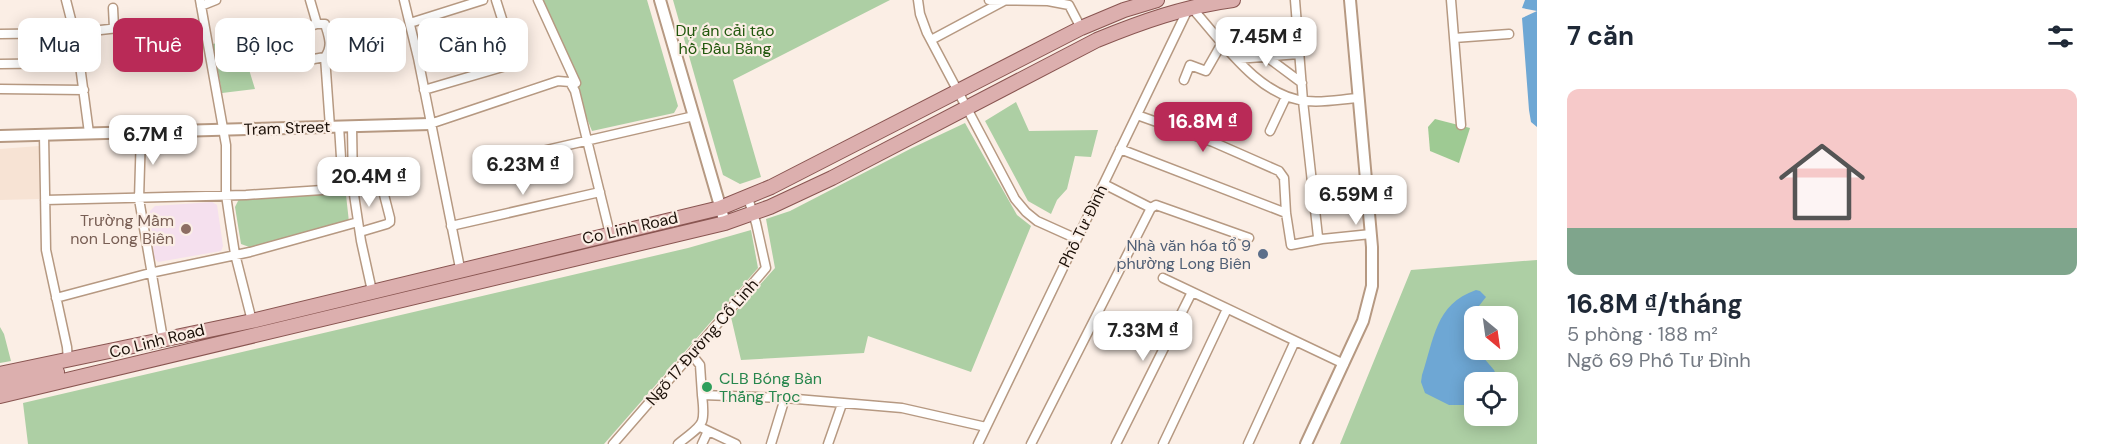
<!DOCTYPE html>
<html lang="vi">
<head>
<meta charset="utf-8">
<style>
  :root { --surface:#fff; --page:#f6f6f7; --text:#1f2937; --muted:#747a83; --accent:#b92a57 }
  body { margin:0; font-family:"DM Sans",sans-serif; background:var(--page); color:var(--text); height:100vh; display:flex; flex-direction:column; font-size:22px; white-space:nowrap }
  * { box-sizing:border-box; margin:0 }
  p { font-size:20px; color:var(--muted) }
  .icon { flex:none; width:33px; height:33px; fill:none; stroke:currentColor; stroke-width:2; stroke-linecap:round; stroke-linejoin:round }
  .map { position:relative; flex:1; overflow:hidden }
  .side { display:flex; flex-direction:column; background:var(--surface); width:570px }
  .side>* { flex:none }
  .guide { position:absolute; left:18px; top:18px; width:570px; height:54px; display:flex; gap:12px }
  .needle { width:39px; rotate:151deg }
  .tools { position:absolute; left:1464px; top:306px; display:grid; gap:12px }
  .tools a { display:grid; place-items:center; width:54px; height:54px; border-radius:12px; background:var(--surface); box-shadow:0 3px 15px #0003; font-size:30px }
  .price { position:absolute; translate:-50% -51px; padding:0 14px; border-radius:12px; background:#fff; color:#222; font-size:20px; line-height:39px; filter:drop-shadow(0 2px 3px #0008) }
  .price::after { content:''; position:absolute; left:50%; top:36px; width:18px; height:14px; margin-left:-9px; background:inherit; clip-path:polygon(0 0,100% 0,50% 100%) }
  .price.active { background:var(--accent); color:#fff }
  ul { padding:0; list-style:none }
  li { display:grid; align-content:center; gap:12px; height:318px; padding:0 30px }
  li span { display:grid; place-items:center; height:186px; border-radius:12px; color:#555 }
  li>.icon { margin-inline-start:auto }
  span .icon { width:108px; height:108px; fill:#fffc; stroke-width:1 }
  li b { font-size:26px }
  h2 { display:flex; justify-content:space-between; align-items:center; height:72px; padding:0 30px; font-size:26px }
  .chip { padding:0 21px; border-radius:12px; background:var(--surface); box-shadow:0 3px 15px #0003; font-size:21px; line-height:54px }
  .chip.active { background:var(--accent); color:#fff }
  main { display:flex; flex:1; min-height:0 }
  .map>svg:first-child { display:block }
  .commercial { fill:#f7e3d4 }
  .education { fill:#f5e0ee }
  .green { fill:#adcfa4; fill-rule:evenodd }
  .forest { fill:#9eca93 }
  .water { fill:#6ea7d4 }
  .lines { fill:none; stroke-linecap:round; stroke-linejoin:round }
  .minor-casing { stroke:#b69982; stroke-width:11 }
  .tertiary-casing { stroke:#b69982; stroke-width:14 }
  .primary-casing { stroke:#895551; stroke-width:16 }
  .minor { stroke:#fff; stroke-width:8 }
  .tertiary { stroke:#fff; stroke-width:10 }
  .primary { stroke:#dcafae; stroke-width:14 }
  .education-dot { fill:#8d6e63; stroke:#fbeee5; stroke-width:2 }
  .service-dot { fill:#5c6f8a; stroke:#fbeee5; stroke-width:2 }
  .leisure-dot { fill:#2e9e5b; stroke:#fbeee5; stroke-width:2 }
  .labels { text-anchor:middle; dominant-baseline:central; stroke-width:4.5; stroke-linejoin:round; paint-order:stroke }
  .park-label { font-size:16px; fill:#21580d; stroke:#fbeee5 }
  .street-label { font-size:16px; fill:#1b1008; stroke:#fbeee5 }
  .education-label { font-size:16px; fill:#785e54; stroke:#fbeee5; text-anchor:end }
  .service-label { font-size:16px; fill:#4e5e75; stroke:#fbeee5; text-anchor:end }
  .leisure-label { font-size:16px; fill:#27864d; stroke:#fbeee5; text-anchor:start }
</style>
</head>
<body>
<main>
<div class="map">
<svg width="1537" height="444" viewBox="0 0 1537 444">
  <rect width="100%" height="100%" fill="#fbeee5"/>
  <path class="commercial" d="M39,146V199L0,200V149Z"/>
  <path class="education" d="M212,202L217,205L223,246L221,251L158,262L154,258L150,211L155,206Z"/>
  <path class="green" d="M539,0H647L678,106L674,113L592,131Z
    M673,0H890L733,80L761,177L740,184L723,175Z
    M239,37L255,89L222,93L213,44Z
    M1016,102L1029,131L1098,130L1091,157L1075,156L1067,189L1057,200L1051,214L1028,201L985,121Z
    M965,123L1017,215L1031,226L971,372L868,336L864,353L741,360L731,317L775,268L766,219L790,211L912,148Z
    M340,192L346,195L349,222L252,248L241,244L235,207L239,199Z
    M751,230L758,268L604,444H28L23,403L688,248Z
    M1537,260V444H1340L1411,270ZM1474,316H1508V350H1474ZM1474,382H1508V416H1474Z
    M0,327L4,334L11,361L0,363Z"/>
  <path class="forest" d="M1435,119L1470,128L1459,163L1430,151L1428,127Z"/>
  <path class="water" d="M1525,0H1537V127L1531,122L1529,110L1522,18L1537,11L1522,8Z
    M1476,290L1480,291L1486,297L1475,311L1472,332L1474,350H1477L1494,370L1499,382H1474V405H1449L1425,393L1421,382L1422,375C1434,340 1435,304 1476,290Z"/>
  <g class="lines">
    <defs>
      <path id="minor" d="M66,0L77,43L89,133
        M200,0L226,145V195L230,222L235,254L252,321
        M310,0L317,24H325C329,37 333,46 325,57L330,127
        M404,0L418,58L461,273
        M538,0L576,83
        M918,0L920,14L927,33L1015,199L1026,212L1037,221L1077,239
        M989,0L1048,1L1069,5L1081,28
        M1295,0L1303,101L1318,237L1322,239L1371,234
        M1451,0L1461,125
        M201,6L216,0
        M1191,7C1221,40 1259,98 1307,101C1324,103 1342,99 1359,98
        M113,8L114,28
        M410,23L483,0
        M0,34L74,33L136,26L152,30L154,58
        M276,36L317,24
        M385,36L386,55
        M1454,38L1509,34
        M931,40L1004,1
        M1267,57L1302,83
        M1237,59L1299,54
        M0,64L80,63
        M280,65L325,57
        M1184,80L1190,65L1206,71L1222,43
        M0,89L84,90
        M424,90L516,63L496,0
        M1137,115L1213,142L1279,171L1284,178L1286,213L1291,245L1322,239
        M430,124L558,81L570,82L575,91L610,234
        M339,126L343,189
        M352,126L353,188L361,241L372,291
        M1270,131L1286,97
        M141,132L139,199L163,339
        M44,135L46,250L67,347L68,361
        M1120,149L1286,213
        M486,164L694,116
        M353,182L374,181L381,183L390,218V222L387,224L360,232
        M1104,184L1151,208
        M45,200L246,195L353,188
        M1151,208L1156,205L1249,238
        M451,226L600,192
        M1163,278L1344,364
        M56,298L150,273L250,252L358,222
        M692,355L700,365L702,395L785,398L902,408L986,427
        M700,427L736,444
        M613,444L766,268L756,223L748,198
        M678,444C702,424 706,428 702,395
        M702,444L708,431
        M771,444L785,398
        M828,444L842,404
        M978,444L1188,9
        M1031,444L1151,208
        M1116,444L1192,292
        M1163,444L1227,309
        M1248,444L1295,341"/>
      <path id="tertiary" d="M660,0L725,223
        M0,136L430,124
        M1306,444L1363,321L1372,286V247L1350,0"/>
      <path id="primary" d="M0,374L252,321L720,208L771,187L1081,28L1124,10L1157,0
        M0,385L57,372
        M0,396L725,223L770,207L832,178L1097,40C1141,22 1186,6 1233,0"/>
    </defs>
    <use href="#minor" class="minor-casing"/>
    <use href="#tertiary" class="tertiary-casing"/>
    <use href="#primary" class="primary-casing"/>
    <use href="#minor" class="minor"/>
    <use href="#tertiary" class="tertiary"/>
    <use href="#primary" class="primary"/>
  </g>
  <circle class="education-dot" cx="186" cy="229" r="6"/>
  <circle class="service-dot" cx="1263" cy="254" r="6"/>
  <circle class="leisure-dot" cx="707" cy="387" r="6"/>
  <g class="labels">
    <g class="park-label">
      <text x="725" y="30">Dự án cải tạo<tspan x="725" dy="18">hồ Đầu Băng</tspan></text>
    </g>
    <g class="street-label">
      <text transform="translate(287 128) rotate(-2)">Tram Street</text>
      <text transform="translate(1083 226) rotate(-64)">Phố Tư Đình</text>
      <text transform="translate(630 228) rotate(-13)">Co Linh Road</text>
      <text transform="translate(157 341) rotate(-14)">Co Linh Road</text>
      <text transform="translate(702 342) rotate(-49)">Ngõ 17 Đường Cổ Linh</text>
    </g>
    <g class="education-label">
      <text x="174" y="220">Trường Mầm<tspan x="174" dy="18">non Long Biên</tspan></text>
    </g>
    <g class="service-label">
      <text x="1251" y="245">Nhà văn hóa tổ 9<tspan x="1251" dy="18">phường Long Biên</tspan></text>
    </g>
    <g class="leisure-label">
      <text x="719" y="378">CLB Bóng Bàn<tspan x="719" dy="18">Thắng Trọc</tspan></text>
    </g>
  </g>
</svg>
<div class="tools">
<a><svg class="needle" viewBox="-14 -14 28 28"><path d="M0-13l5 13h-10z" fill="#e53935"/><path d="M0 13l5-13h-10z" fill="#747a83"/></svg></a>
<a><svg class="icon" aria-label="locate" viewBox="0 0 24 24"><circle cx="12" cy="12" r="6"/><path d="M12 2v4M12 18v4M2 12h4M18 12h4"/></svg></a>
</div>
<b class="price" style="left:1266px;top:68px">7.45M ₫</b>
<b class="price active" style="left:1203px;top:153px">16.8M ₫</b>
<b class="price" style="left:153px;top:166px">6.7M ₫</b>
<b class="price" style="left:523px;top:196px">6.23M ₫</b>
<b class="price" style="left:369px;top:208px">20.4M ₫</b>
<b class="price" style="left:1356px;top:226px">6.59M ₫</b>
<b class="price" style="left:1143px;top:362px">7.33M ₫</b>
<div class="guide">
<a class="chip">Mua</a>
<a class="chip active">Thuê</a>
<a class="chip">Bộ lọc</a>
<a class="chip">Mới</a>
<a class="chip">Căn hộ</a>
</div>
</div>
<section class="side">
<h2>7 căn<svg class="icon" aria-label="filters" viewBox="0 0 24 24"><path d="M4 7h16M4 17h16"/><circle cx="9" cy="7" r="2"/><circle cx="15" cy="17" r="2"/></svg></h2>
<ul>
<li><span style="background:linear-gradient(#f6c9c9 75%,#7fa58c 0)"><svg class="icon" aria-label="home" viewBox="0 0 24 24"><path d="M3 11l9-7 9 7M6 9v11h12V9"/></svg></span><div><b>16.8M ₫/tháng</b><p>5 phòng · 188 m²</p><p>Ngõ 69 Phố Tư Đình</p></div></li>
</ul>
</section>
</main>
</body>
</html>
